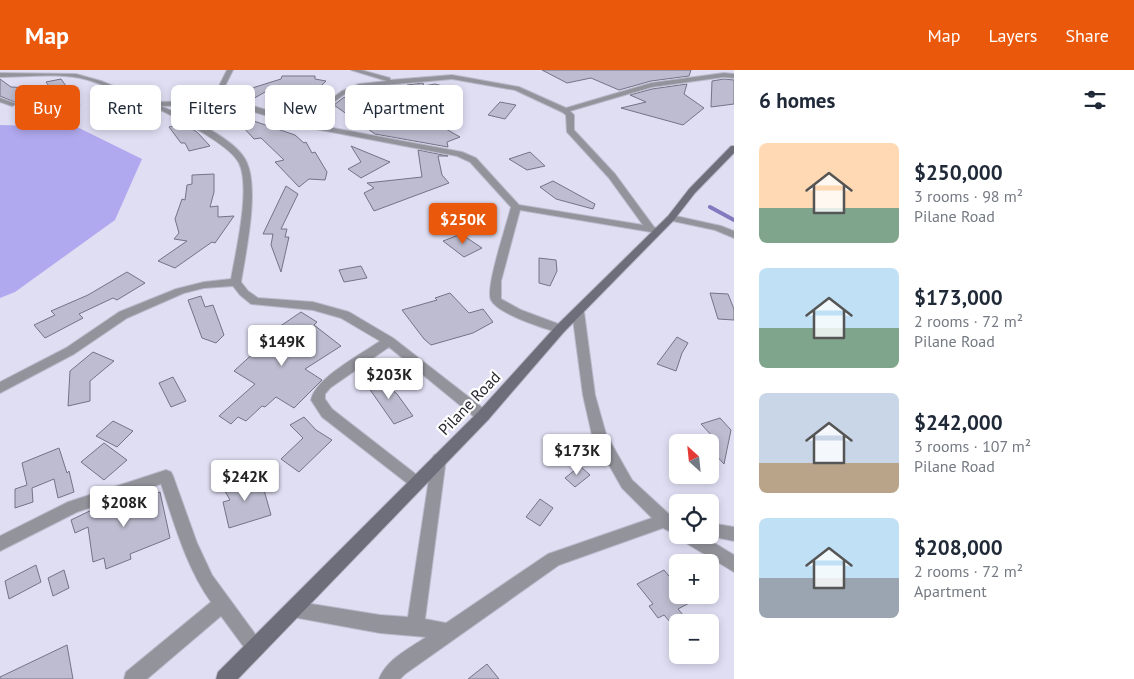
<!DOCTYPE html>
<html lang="en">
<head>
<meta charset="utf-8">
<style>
  :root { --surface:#fff; --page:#f6f6f7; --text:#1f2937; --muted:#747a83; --accent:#ea580c }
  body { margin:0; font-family:"PT Sans",sans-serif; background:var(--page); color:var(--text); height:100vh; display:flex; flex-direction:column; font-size:19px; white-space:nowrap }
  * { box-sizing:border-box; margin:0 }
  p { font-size:16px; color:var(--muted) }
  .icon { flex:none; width:28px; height:28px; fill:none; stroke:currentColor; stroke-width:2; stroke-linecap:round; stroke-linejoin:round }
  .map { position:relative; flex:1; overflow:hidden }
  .side { display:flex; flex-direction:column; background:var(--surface); width:400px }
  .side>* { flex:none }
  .banner { position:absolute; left:15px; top:15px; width:475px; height:45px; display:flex; gap:10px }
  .needle { width:32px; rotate:333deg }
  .tools { position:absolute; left:669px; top:364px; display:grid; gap:10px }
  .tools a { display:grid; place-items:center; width:50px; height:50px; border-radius:8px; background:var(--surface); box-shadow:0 2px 8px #0003; font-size:25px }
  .price { position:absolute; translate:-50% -42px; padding:0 11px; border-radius:5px; background:#fff; color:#222; font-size:16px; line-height:32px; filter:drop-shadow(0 1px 2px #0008) }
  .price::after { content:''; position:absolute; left:50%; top:30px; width:15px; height:11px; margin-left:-8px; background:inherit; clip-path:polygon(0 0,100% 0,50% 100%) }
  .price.active { background:var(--accent); color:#fff }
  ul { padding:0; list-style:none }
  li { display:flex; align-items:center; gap:15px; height:125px; padding:0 25px }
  li span { display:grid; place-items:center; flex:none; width:140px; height:100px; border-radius:8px; color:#555 }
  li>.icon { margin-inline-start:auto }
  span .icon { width:60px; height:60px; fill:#fffc; stroke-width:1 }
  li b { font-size:21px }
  h2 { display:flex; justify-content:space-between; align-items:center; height:60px; padding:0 25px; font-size:21px }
  .chip { padding:0 18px; border-radius:8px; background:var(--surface); box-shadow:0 2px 8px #0003; font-size:18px; line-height:45px }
  .chip.active { background:var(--accent); color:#fff }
  header { display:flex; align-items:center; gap:30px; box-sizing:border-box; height:70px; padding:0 25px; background:var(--accent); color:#fff }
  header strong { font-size:24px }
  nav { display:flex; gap:28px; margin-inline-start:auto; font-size:18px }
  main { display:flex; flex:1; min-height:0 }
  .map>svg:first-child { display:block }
  .green { fill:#b0a9ef }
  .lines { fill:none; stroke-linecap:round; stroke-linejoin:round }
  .stream { stroke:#8279bf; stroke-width:4 }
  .building { fill:#bdbcd0; stroke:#757486 }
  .minor-casing { stroke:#bbbacc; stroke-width:2 }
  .secondary-casing { stroke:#bbbacc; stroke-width:2 }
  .minor { fill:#93939c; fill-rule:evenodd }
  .secondary { fill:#6e6e7a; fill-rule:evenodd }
  .labels { text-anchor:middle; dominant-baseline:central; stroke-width:4.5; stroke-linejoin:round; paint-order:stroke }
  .street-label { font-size:16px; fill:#292830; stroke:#fff }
</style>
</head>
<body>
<header>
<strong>Map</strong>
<nav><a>Map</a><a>Layers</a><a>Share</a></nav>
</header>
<main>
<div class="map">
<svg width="734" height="609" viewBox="0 0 734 609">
  <rect width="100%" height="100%" fill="#e0def3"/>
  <path class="green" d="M0,55L77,57L142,89L115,150L15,222L0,228Z"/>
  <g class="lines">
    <path class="stream" d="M710,137L734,150"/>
  </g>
  <path class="building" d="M542,0H691L689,6L651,11L619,20L591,8L567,13Z
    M282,6H315V9L326,11L296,40L281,39L265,22L246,33L229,31L233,24L281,9Z
    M0,9L11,17L51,19L46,12L61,9L80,35L60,38V37L31,29L17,33L0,26Z
    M724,9L734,10V34L711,37L712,11Z
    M423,13L424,16L435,14L443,16L448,24L463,30L434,43L459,54L446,59L460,67L447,72L448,77L375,64L334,35L343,28L348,26L351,29L365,23L395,40L390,24H402L400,20H408L407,15Z
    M687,14L684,24L704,38L683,55L621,38L646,32L630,25L652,19Z
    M500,32L516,35L505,49L488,45Z
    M230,43L295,65L304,73L306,72L312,83L315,82L327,102L325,110L309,109L299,117L275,92L284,90L261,68L254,69Z
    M183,54L197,62L210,76L189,81L185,73H181L169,57Z
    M351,76L390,92L361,108L348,99L361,92Z
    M418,80L448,86H438L442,105L449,113L374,141L364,123L374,118L367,113L422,107Z
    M530,82L545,96L527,100L509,89Z
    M214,104V122L210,137L218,136V147L234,146L215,173L212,172L175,198L158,191L187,171L174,169L179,163L175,149L182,129L185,130L187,115L192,114V105Z
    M553,111L595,134L593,139L556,129L540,117Z
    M286,116L298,124L281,159H287L285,167H289L281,202L271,175L273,164H263Z
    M461,164L482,178L464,187L443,171Z
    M539,188L556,190L557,201L550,216L539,213Z
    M361,196L367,208L344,212L339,200Z
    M127,202L145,213L117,230L113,228L79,244L83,248L45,268L34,255L55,245L51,241L88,225Z
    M450,223L469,243L483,239L493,252L473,263L431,275L424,269L402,240L437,230L435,228Z
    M710,223L728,224L734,239V250L718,249Z
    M201,226L205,237L213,235L224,265L216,273L202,268L188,230Z
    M301,242L317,252L314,255L341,276L305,299L322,310L294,338L276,327L265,337L262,336L246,351L238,347L231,354L219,346L255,314L234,301L258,279L251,276Z
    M677,267L688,273L682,283L676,301L657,294Z
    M93,282L114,291L90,311V331L68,336L70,301Z
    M375,305L397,324L413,346L394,354L364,311Z
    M173,307L186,331L171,337L159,313Z
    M304,347L316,360L332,370L299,402L281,389L303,368L290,355Z
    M720,348L731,360L724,394L712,381L715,369L701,354Z
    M113,351L133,361L117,377L96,366Z
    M104,373L127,390L104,410L81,392Z
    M59,378L67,403L69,401L74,422L58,428L54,409L32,418L33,432L15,438V419L27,415L22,393Z
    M580,396L590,405L575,417L565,408Z
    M248,404L258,422L264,420L271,445L229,458L223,432L230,430L222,416Z
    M160,422L170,468L130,484L131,489L106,499L104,488L93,492L88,457L75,463L71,450L98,437L120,429L122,435Z
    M540,429L553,438L540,456L526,447Z
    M36,495L41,512L9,529L5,511Z
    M64,500L69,518L53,526L48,508Z
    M664,500L678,517V525H704L678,539L684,546L671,553L664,545L658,548L649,536L653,534L637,514Z
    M67,575L73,609H0V607Z
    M487,594L499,609H468Z"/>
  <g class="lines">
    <defs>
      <path id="minor" d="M227,0H233L222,22L226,32L253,36L283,45L323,35L342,21L359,14L387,11L351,0H361L390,8V10L452,5L519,17L566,38L651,13L724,3L734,4V8L724,7L652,17L570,41L574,45V60L615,104L654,157L662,160L657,163L520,140L501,211V229L521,240L564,256L566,259L564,262L560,263C545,259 498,244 491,230C485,218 507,154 511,137L470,92L457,86L305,57L244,39L204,35L161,36C185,47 237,68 247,93C259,121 246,181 241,212L248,221L258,228L313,232L349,242L393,268L488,342L490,346L488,350L483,351L478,350L389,277L330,318L325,324V329L332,339L422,409L424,413L422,417L417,419L412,417L322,347L311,330C315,308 362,284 380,271L341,248L313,240L251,234L240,225L233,216L204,218L184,223L127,248L74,284L0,323V312L66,278L119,242L176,219L204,212L231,209C236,181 251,118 239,93C226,66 110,14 80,8C54,3 26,7 0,7V3L76,4L101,11L153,32L219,31L216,22ZM452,9L515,20L562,42L566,45L567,62L609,108L643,155L519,135L476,88L462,82L306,53L290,48L327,37L346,23L362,17Z
        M0,28L14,33L16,34L12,36L0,32Z
        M671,145L721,156L734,161V168L715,160L668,150L666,148Z
        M578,238L584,242L595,325L606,364L632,410L670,445L678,446V460L669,461L663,458L559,495L405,604L400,609H379C387,589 409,579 426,567L380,563L287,546L284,540L287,534L293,531L380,545L408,547L432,389L434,385L439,383L444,385L446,389L425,549L446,553L548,484L652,448L622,418L592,365L583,325L572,242Z
        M166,400L171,402L173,406L197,473L212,505L261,572L264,578L261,584L255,587L249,584L221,546L147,609H124L126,602L211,532C186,497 175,455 161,414L77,442L0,481V466L68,432Z
        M710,453L734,457V471L704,465H710Z
        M679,465H701L734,485V502L681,470Z"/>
      <path id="secondary" d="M731,76H734V83L695,123L674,150L564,262L488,350L238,609H216L218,602L478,342L556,256L668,146L689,119Z"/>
    </defs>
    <use href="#minor" class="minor-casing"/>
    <use href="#secondary" class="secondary-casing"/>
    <use href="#minor" class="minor"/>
    <use href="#secondary" class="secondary"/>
  </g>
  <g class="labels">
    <g class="street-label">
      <text transform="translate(469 333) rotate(-46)">Pilane Road</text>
    </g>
  </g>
</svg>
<div class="tools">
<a><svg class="needle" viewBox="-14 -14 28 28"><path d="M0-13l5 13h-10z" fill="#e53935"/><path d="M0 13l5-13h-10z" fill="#747a83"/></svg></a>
<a><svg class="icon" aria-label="locate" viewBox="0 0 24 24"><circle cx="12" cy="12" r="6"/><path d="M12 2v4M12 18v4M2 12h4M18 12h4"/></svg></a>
<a>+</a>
<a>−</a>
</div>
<b class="price active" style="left:463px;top:175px">$250K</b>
<b class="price" style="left:282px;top:297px">$149K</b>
<b class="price" style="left:389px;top:330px">$203K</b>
<b class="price" style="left:577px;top:406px">$173K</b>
<b class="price" style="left:245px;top:432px">$242K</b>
<b class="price" style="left:124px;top:458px">$208K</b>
<div class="banner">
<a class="chip active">Buy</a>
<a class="chip">Rent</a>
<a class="chip">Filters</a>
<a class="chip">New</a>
<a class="chip">Apartment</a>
</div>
</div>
<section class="side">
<h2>6 homes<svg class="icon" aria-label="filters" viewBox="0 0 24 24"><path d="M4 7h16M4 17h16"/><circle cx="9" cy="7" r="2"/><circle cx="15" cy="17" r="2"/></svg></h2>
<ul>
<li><span style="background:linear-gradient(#ffd9b3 65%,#7fa58c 0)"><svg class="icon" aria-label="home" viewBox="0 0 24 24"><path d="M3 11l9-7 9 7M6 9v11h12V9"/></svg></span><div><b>$250,000</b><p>3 rooms · 98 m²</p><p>Pilane Road</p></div></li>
<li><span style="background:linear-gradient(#bfe0f5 60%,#7fa58c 0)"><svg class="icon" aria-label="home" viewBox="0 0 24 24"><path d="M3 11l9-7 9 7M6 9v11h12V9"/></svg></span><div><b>$173,000</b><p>2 rooms · 72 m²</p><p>Pilane Road</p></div></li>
<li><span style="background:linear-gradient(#c9d6e8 70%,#b9a48a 0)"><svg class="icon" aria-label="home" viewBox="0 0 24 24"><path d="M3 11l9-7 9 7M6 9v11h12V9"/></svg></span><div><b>$242,000</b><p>3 rooms · 107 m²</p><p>Pilane Road</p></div></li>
<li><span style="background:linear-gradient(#bfe0f5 60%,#9aa5b1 0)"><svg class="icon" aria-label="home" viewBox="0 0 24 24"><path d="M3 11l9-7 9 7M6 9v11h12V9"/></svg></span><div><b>$208,000</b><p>2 rooms · 72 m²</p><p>Apartment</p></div></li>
</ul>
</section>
</main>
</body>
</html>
